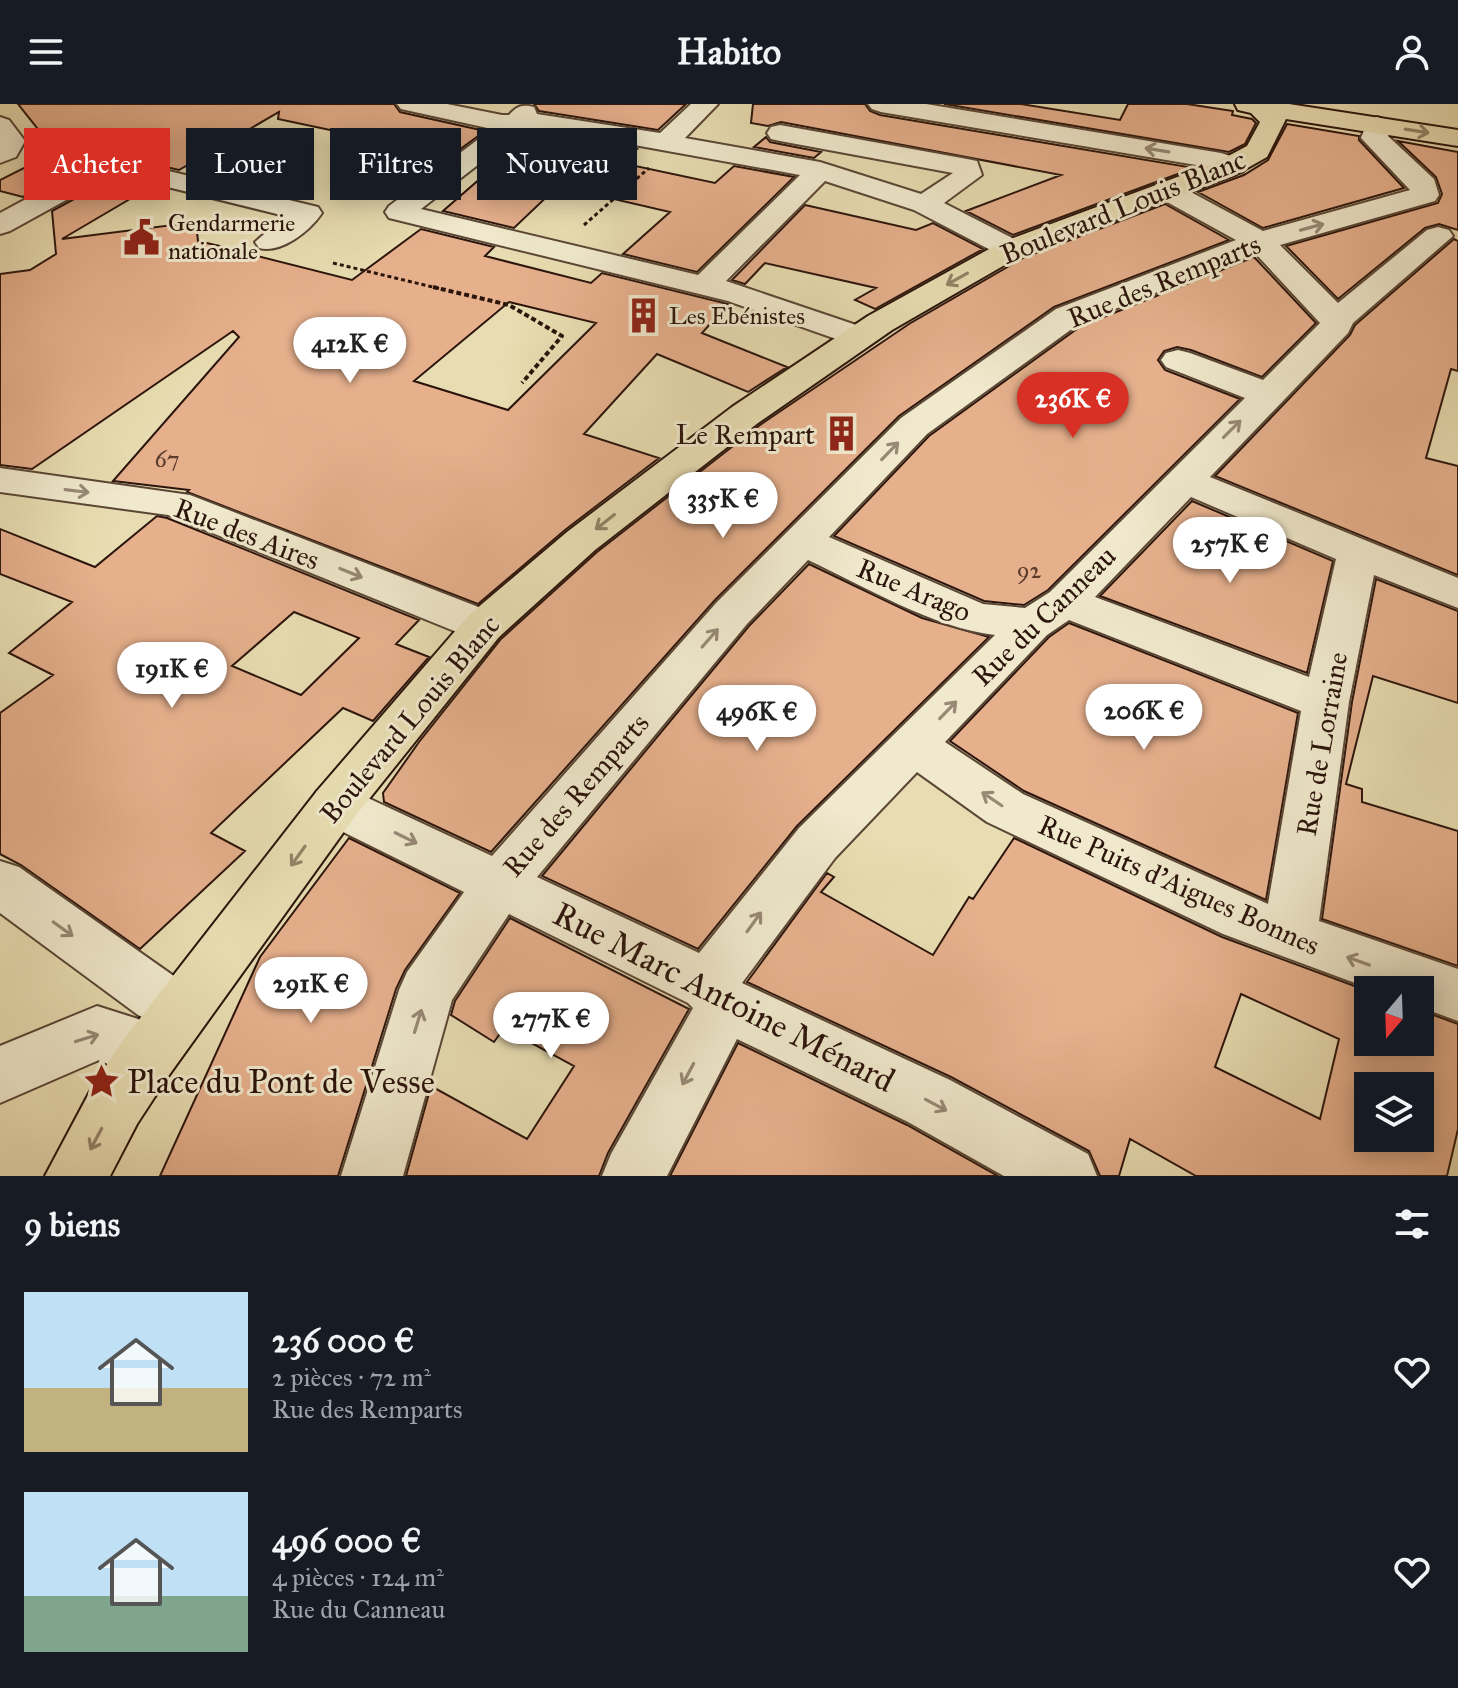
<!DOCTYPE html>
<html lang="fr">
<head>
<meta charset="utf-8">
<style>
  :root { --surface:#171b24; --page:#242831; --text:#f1f3f6; --muted:#9ea1a6; --accent:#d93025 }
  body { margin:0; font-family:"IM FELL Great Primer",serif; background:var(--page); color:var(--text); height:100vh; display:flex; flex-direction:column; font-size:30px; white-space:nowrap }
  * { box-sizing:border-box; margin:0 }
  p { font-size:26px; color:var(--muted) }
  .icon { flex:none; width:44px; height:44px; fill:none; stroke:currentColor; stroke-width:2; stroke-linecap:round; stroke-linejoin:round }
  .map { position:relative; height:1072px; overflow:hidden }
  .drawer { display:flex; flex-direction:column; background:var(--surface); flex:1 }
  .drawer>* { flex:none }
  .banner { position:absolute; left:24px; top:24px; width:800px; height:72px; display:flex; gap:16px }
  .needle { width:52px; rotate:199deg }
  .controls { position:absolute; left:1354px; top:872px; display:grid; gap:16px }
  .controls a { display:grid; place-items:center; width:80px; height:80px; border-radius:0px; background:var(--surface); box-shadow:0 4px 20px #0003; font-size:40px }
  .price { position:absolute; translate:-50% -68px; padding:0 18px; border-radius:28px; background:#fff; color:#222; font-size:26px; line-height:52px; filter:drop-shadow(0 2px 4px #0008) }
  .price::after { content:''; position:absolute; left:50%; top:48px; width:24px; height:18px; margin-left:-12px; background:inherit; clip-path:polygon(0 0,100% 0,50% 100%) }
  .price.on { background:var(--accent); color:#fff }
  ul { padding:0; list-style:none }
  li { display:flex; align-items:center; gap:24px; height:200px; padding:0 24px }
  li span { display:grid; place-items:center; flex:none; width:224px; height:160px; border-radius:0px; color:#555 }
  li>.icon { margin-inline-start:auto }
  span .icon { width:96px; height:96px; fill:#fffc; stroke-width:1 }
  li b { font-size:34px }
  h2 { display:flex; justify-content:space-between; align-items:center; height:96px; padding:0 24px; font-size:34px }
  .pill { padding:0 28px; border-radius:0px; background:var(--surface); box-shadow:0 4px 20px #0003; font-size:28px; line-height:72px }
  .pill.on { background:var(--accent); color:#fff }
  header { display:flex; justify-content:space-between; align-items:center; height:104px; padding:0 24px; background:var(--surface); font-size:36px; font-weight:800 }
  .map>svg:first-child { display:block }
  .building { fill:#e6b08d; stroke:#2b140b; stroke-width:2; fill-rule:evenodd }
  .lines { fill:none; stroke-linecap:round; stroke-linejoin:round }
  .minor-casing { stroke:#5a4635; stroke-width:4 }
  .major-casing { stroke:#2b140b; stroke-width:4 }
  .path-far1 { stroke:#2b140b; stroke-width:3; stroke-dasharray:4 3; stroke-linecap:butt }
  .path { stroke:#2b140b; stroke-width:4; stroke-dasharray:5 3; stroke-linecap:butt }
  .minor { fill:#f0e9cd; fill-rule:evenodd }
  .major { fill:#e8ddb2; fill-rule:evenodd }
  .oneway { stroke:#938367 }
  .oneway2 { stroke:#978976 }
  .labels { text-anchor:middle; dominant-baseline:central; stroke-width:6; stroke-linejoin:round; paint-order:stroke }
  .far-poi-label { font-size:24px; fill:#2b140b; stroke:#f0e9cd; text-anchor:start }
  .number-label { font-size:24px; fill:#5a3b2c }
  .street-label { font-size:28px; fill:#2b140b; stroke:#f0e9cd }
  .poi-label { font-size:28px; fill:#2b140b; stroke:#f0e9cd; text-anchor:end }
  .near-street-label { font-size:34px; fill:#2b140b; stroke:#f0e9cd }
  .near-poi-label { font-size:34px; fill:#2b140b; stroke:#f0e9cd; text-anchor:start }
</style>
</head>
<body>
<header><svg class="icon" aria-label="menu" viewBox="0 0 24 24"><path d="M4 6h16M4 12h16M4 18h16"/></svg>Habito<svg class="icon" aria-label="person" viewBox="0 0 24 24"><circle cx="12" cy="8" r="4"/><path d="M4 21q1-7 8-7t8 7"/></svg></header>
<div class="map">
<svg width="1458" height="1072" viewBox="0 0 1458 1072">
  <rect width="100%" height="100%" fill="#e8ddb2"/>
  <filter id="stains"><feTurbulence type="fractalNoise" baseFrequency=".0025" numOctaves="4"/><feColorMatrix values="0 0 0 0 .2 0 0 0 0 .09 0 0 0 0 .02 0 0 0 .5 -.17"/></filter>
  <radialGradient id="worn" r=".72"><stop offset=".6" stop-color="#630" stop-opacity="0"/><stop offset="1" stop-color="#630" stop-opacity=".3"/></radialGradient>
  <path class="building" d="M18,0H394L400,8L485,27L444,57L431,55L439,49L278,15L279,8L179,66L124,53L89,58L23,93L0,87V76L56,48Z
    M534,0H686L658,26L539,7Z
    M753,0H865L870,7L880,11L1194,64L1013,131L966,107L1061,71L781,18L768,22L751,19Z
    M944,0H1021L1120,16L1128,0H1187L1233,7L1232,11L1252,15L1256,19L1245,40L1229,48Z
    M1287,20L1359,32V36L1404,84L1263,124L1198,88L1244,71L1268,56Z
    M546,28L637,45L621,59L715,79L734,62L794,73L697,168L623,150L670,108L558,82L514,124L443,107L490,66L479,64L524,29Z
    M766,33L770,38L821,48L814,54L754,43Z
    M1398,37L1458,48V126L1439,120L1425,124L1338,195L1286,142L1438,99L1442,90L1436,73Z
    M123,75L152,82L62,135L196,118L198,137L241,147L255,145L257,152L352,176L421,125L494,143L485,152L591,179L602,169L728,200L702,229L787,263L748,288L657,250L584,330L659,354L565,426L478,500L187,388L189,386L113,377L239,233L233,227L32,365L0,361V170L30,166L56,150L52,107L107,77ZM509,198L596,219L508,306L414,277Z
    M1165,100L1229,136L1054,203L899,312L715,496L491,748L384,698L383,689L419,638L501,535L597,448L760,321L909,220L1023,154Z
    M805,101L916,126L933,119L983,145L875,205L855,196L876,184L765,159L745,180L732,176Z
    M1454,135L1458,137V267L1451,265L1426,354L1458,362V471L1215,372L1350,231L1355,221Z
    M1254,153L1316,219L1262,273L1191,246L1177,243L1164,247L1158,256L1165,266L1240,295L1048,486L1024,501L984,497L834,432L929,332L1081,222Z
    M1192,397L1333,457L1307,569L1100,492Z
    M157,412L167,414L419,516L396,540L429,553L373,617L343,604L211,729L245,747L140,845L21,761L0,750V609L53,571L9,549L72,498L0,470V425L95,463ZM294,508L359,534L301,591L232,562Z
    M809,460L922,514L989,533L797,722L698,845L542,772L749,522Z
    M1376,475L1458,507V599L1373,572L1346,680L1362,685V698L1458,727V862L1322,815L1352,598Z
    M1069,519L1298,609L1266,796L1024,687L950,637L1049,533Z
    M349,734L460,789L405,866L396,885L338,1072H160L260,853Z
    M1014,734L1222,833L1368,887V938H1420V906L1458,920V1025L1447,1072H1196L1130,1035L1119,1072H1100L1089,1047L951,973L747,878L827,769L834,773L821,788L933,851L969,793L973,795ZM1241,890L1339,935L1320,1015L1215,963ZM1368,982H1420V1034H1368Z
    M510,814L689,905L608,1049L599,1072H406L431,982L527,1035L574,962L504,924L494,938L451,911L455,897Z
    M738,939L907,1021L998,1072H670Z"/>
  <g class="lines">
    <defs>
      <path id="minor" d="M397,0H447L502,11H509C517,2 522,0 534,3L537,10L660,29L691,0H718L685,34L820,58L921,90L953,69L780,37L771,35L767,29L771,23L780,21L967,55L977,57L982,71L944,99L1022,139L1026,145L1022,151L1011,154L1000,151L914,106L825,77L726,177L871,226L876,233L871,240L859,243L728,197L389,114L385,108L389,102L492,25L401,5ZM546,25L800,71L698,171L421,105L523,26Z
        M868,0H926L1221,49L1243,56L1247,62L1243,68L1233,70L1214,64L881,8L872,5Z
        M0,13L9,16L25,37L16,53L0,59Z
        M1377,13L1386,16L1390,21L1388,32L1434,75L1439,91L1435,97L1280,141L1338,199L1427,126L1438,123L1449,126L1453,132L1353,219L1348,229L1210,373L1458,474V504L1374,471L1349,598L1319,817L1458,865V917L1420,903V886H1374L1223,830L987,718L917,668L835,754L742,879L950,976L1088,1050L1097,1072H1004L908,1018L737,935L667,1072H602L611,1050L693,904L688,899L509,810L452,896L403,1072H341L399,886L407,868L464,788L317,715L310,701L317,687L335,681L353,687L492,752L717,498L901,314L1056,205L1236,136L1156,92L1152,86L1156,80L1166,78L1176,80L1263,127L1410,86L1361,34L1368,16ZM1255,149L1320,219L1263,276L1190,249L1178,246L1166,249L1161,256L1166,263L1245,294L1050,488L1025,504L983,500L829,433L927,330L1080,219ZM1191,393L1336,455L1309,573L1095,493ZM808,456C864,482 933,524 995,531L799,724L699,849L537,773L747,520ZM1069,516L1301,607L1268,800L1023,690L945,638L1047,531Z
        M123,56L318,103L322,109C310,127 281,150 259,144L255,138L285,112L123,72L106,74L10,127L0,130V109L89,61Z
        M0,364L190,391L499,511L506,522L499,533L484,537L469,533L168,411L0,388Z
        M0,757L19,763L178,875L201,888L210,906L201,924L181,932L138,911L0,809Z
        M97,902L138,915L169,931L177,951L169,971L148,979L99,956L0,999V942Z"/>
      <path id="major" d="M1289,0L1458,26V42L1286,15L1267,53L1235,71L1022,151L892,226L758,319L595,446L499,533L353,715L169,971L137,1020L110,1072H45L95,978L127,931L317,687L469,511L567,428L732,303L868,212L1000,139L1215,59L1247,42L1260,18L1251,9L1238,6L1235,0Z"/>
    </defs>
    <use href="#minor" class="minor-casing"/>
    <use href="#major" class="major-casing"/>
    <path class="path-far1" d="M584,121L649,64
      M333,159L441,185"/>
    <path class="path" d="M433,183L509,201L562,232L522,279"/>
    <use href="#minor" class="minor"/>
    <use href="#major" class="major"/>
  </g>
  <defs><path id="oneway-shaft" d="M-6 0H5M1.5-3L5.5 0L1.5 3" fill="none" stroke-width="1.6" stroke-linecap="round" stroke-linejoin="round" transform="scale(2)"/></defs>
  <g class="oneway">
    <use href="#oneway-shaft" transform="translate(1417 27) rotate(9)"/>
    <use href="#oneway-shaft" transform="translate(957 175) rotate(151)"/>
    <use href="#oneway-shaft" transform="translate(605 418) rotate(142)"/>
    <use href="#oneway-shaft" transform="translate(298 752) rotate(126)"/>
    <use href="#oneway-shaft" transform="translate(96 1035) rotate(118)"/>
  </g>
  <g class="oneway2">
    <use href="#oneway-shaft" transform="translate(1157 46) rotate(-171)"/>
    <use href="#oneway-shaft" transform="translate(1312 123) rotate(-15)"/>
    <use href="#oneway-shaft" transform="translate(1232 325) rotate(-45)"/>
    <use href="#oneway-shaft" transform="translate(890 347) rotate(-46)"/>
    <use href="#oneway-shaft" transform="translate(77 387) rotate(7)"/>
    <use href="#oneway-shaft" transform="translate(351 469) rotate(22)"/>
    <use href="#oneway-shaft" transform="translate(710 534) rotate(-49)"/>
    <use href="#oneway-shaft" transform="translate(948 606) rotate(-46)"/>
    <use href="#oneway-shaft" transform="translate(992 695) rotate(-146)"/>
    <use href="#oneway-shaft" transform="translate(406 734) rotate(26)"/>
    <use href="#oneway-shaft" transform="translate(754 818) rotate(-54)"/>
    <use href="#oneway-shaft" transform="translate(63 825) rotate(36)"/>
    <use href="#oneway-shaft" transform="translate(1358 857) rotate(-160)"/>
    <use href="#oneway-shaft" transform="translate(418 917) rotate(-73)"/>
    <use href="#oneway-shaft" transform="translate(87 934) rotate(-17)"/>
    <use href="#oneway-shaft" transform="translate(688 970) rotate(118)"/>
    <use href="#oneway-shaft" transform="translate(936 1001) rotate(28)"/>
  </g>
  <defs>
    <symbol id="civic-bare" viewBox="-9 -9 18 18"><path d="M-.6-6.5H3V-4.5H.6V-3L4-1V1h2V6H-6V1h2V-1L-.6-3ZM-1.2 2.5V6h2.4V2.5Z" fill="#8f2418" stroke="#f0e9cd" stroke-width="2.5" paint-order="stroke"/></symbol>
    <symbol id="building-bare" viewBox="-9 -9 18 18"><path d="M-4-6H4V6H1V3H-1V6H-4ZM-2.5-4.3h1.7v1.8h-1.7ZM.8-4.3h1.7v1.8H.8ZM-2.5-1h1.7V.8h-1.7ZM.8-1h1.7V.8H.8Z" fill="#8f2418" stroke="#f0e9cd" stroke-width="2.5" paint-order="stroke"/></symbol>
    <symbol id="sight-bare" viewBox="-9 -9 18 18"><path d="M0-6L1.8-2.2L6-1.7L2.9 1.2L3.7 5.4L0 3.3L-3.7 5.4L-2.9 1.2L-6-1.7L-1.8-2.2Z" fill="#8f2418" stroke="#f0e9cd" stroke-width="2.5" paint-order="stroke"/></symbol>
  </defs>
  <g fill-rule="evenodd">
    <use href="#civic-bare" x="116" y="108" width="51" height="51"/>
    <use href="#building-bare" x="618" y="186" width="51" height="51"/>
    <use href="#building-bare" x="816" y="304" width="51" height="51"/>
    <use href="#sight-bare" x="76" y="952" width="51" height="51"/>
  </g>
  <g class="labels">
    <g class="far-poi-label">
      <text x="168" y="119">Gendarmerie<tspan x="168" dy="28">nationale</tspan></text>
      <text x="669" y="212">Les Ebénistes</text>
    </g>
    <g class="number-label">
      <text x="167" y="355">67</text>
      <text x="1029" y="466">92</text>
    </g>
    <g class="street-label">
      <text transform="translate(1123 103) rotate(-22)">Boulevard Louis Blanc</text>
      <text transform="translate(1164 177) rotate(-22)">Rue des Remparts</text>
      <text transform="translate(247 430) rotate(21)">Rue des Aires</text>
      <text transform="translate(914 486) rotate(23)">Rue Arago</text>
      <text transform="translate(1044 512) rotate(-44)">Rue du Canneau</text>
      <text transform="translate(410 615) rotate(-50)">Boulevard Louis Blanc</text>
      <text transform="translate(1322 640) rotate(-80)">Rue de Lorraine</text>
      <text transform="translate(576 691) rotate(-49)">Rue des Remparts</text>
      <text transform="translate(1179 781) rotate(24)">Rue Puits d'Aigues Bonnes</text>
    </g>
    <g class="poi-label">
      <text x="815" y="330">Le Rempart</text>
    </g>
    <g class="near-street-label">
      <text transform="translate(724 893) rotate(27)">Rue Marc Antoine Ménard</text>
    </g>
    <g class="near-poi-label">
      <text x="127" y="977">Place du Pont de Vesse</text>
    </g>
  </g>
  <rect width="100%" height="100%" filter="url(#stains)"/>
  <rect width="100%" height="100%" fill="url(#worn)"/>
</svg>
<div class="controls">
<a><svg class="needle" viewBox="-14 -14 28 28"><path d="M0-13l5 13h-10z" fill="#e53935"/><path d="M0 13l5-13h-10z" fill="#9ea1a6"/></svg></a>
<a><svg class="icon" aria-label="layers" viewBox="0 0 24 24"><path d="M12 4l9 5-9 5-9-5zM3 14l9 5 9-5"/></svg></a>
</div>
<b class="price" style="left:350px;top:281px">412K €</b>
<b class="price on" style="left:1073px;top:336px">236K €</b>
<b class="price" style="left:723px;top:436px">335K €</b>
<b class="price" style="left:1230px;top:481px">257K €</b>
<b class="price" style="left:172px;top:606px">191K €</b>
<b class="price" style="left:1144px;top:648px">206K €</b>
<b class="price" style="left:757px;top:649px">496K €</b>
<b class="price" style="left:311px;top:921px">291K €</b>
<b class="price" style="left:551px;top:956px">277K €</b>
<div class="banner">
<a class="pill on">Acheter</a>
<a class="pill">Louer</a>
<a class="pill">Filtres</a>
<a class="pill">Nouveau</a>
</div>
</div>
<section class="drawer">
<h2>9 biens<svg class="icon" aria-label="filters" viewBox="0 0 24 24"><path d="M4 7h16M4 17h16"/><circle cx="9" cy="7" r="2"/><circle cx="15" cy="17" r="2"/></svg></h2>
<ul>
<li><span style="background:linear-gradient(#bfe0f5 60%,#c2b280 0)"><svg class="icon" aria-label="home" viewBox="0 0 24 24"><path d="M3 11l9-7 9 7M6 9v11h12V9"/></svg></span><div><b>236 000 €</b><p>2 pièces · 72 m²</p><p>Rue des Remparts</p></div><svg class="icon" aria-label="heart" viewBox="0 0 24 24"><path d="M12 20l-8-8c-3-5 5-10 8-4 3-6 11-1 8 4z"/></svg></li>
<li><span style="background:linear-gradient(#bfe0f5 65%,#7fa58c 0)"><svg class="icon" aria-label="home" viewBox="0 0 24 24"><path d="M3 11l9-7 9 7M6 9v11h12V9"/></svg></span><div><b>496 000 €</b><p>4 pièces · 124 m²</p><p>Rue du Canneau</p></div><svg class="icon" aria-label="heart" viewBox="0 0 24 24"><path d="M12 20l-8-8c-3-5 5-10 8-4 3-6 11-1 8 4z"/></svg></li>
</ul>
</section>
</body>
</html>
